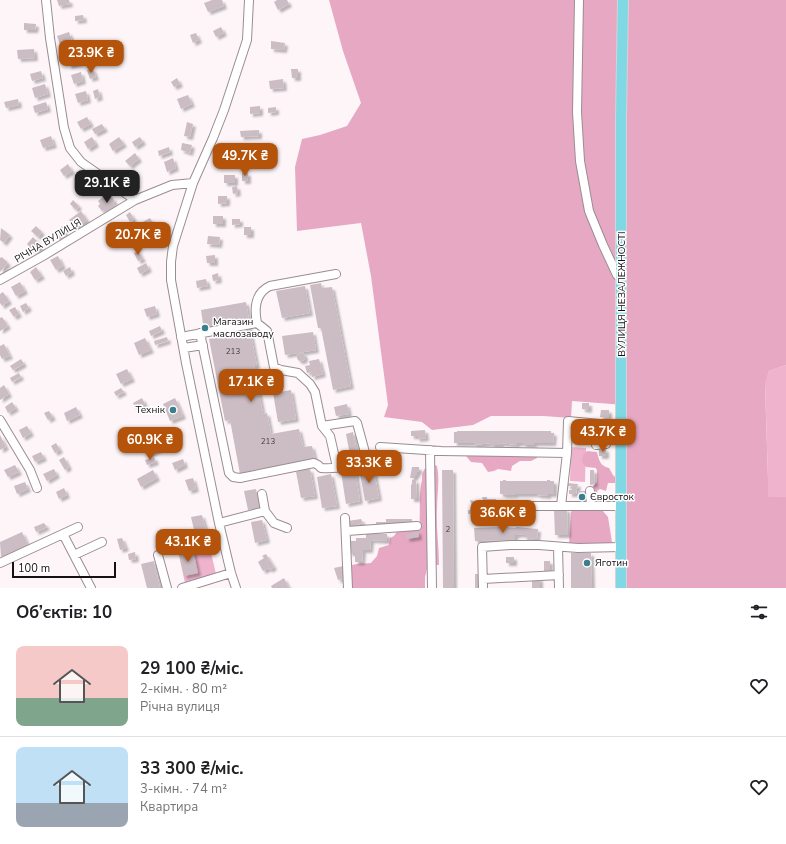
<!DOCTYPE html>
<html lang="uk">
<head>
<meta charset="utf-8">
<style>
  :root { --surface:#fff; --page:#f6f6f6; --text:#202124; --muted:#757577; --line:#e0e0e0; --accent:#b45309 }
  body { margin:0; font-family:"Nunito Sans",sans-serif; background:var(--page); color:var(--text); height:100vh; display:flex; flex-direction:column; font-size:15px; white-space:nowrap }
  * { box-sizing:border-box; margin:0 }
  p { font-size:13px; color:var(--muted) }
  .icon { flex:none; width:22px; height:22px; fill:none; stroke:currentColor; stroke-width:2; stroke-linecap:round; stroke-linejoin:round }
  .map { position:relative; height:588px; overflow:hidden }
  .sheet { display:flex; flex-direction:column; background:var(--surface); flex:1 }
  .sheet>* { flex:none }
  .scale { position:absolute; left:12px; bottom:10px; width:104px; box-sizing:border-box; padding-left:4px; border:2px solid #161113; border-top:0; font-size:11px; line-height:14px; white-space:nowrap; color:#161113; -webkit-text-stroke:3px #fff; paint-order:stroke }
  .price { position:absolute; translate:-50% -34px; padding:0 9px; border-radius:8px; background:var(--accent); color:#fff; font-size:13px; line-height:26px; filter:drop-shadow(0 1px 2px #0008) }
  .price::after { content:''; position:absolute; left:50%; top:24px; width:12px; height:9px; margin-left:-6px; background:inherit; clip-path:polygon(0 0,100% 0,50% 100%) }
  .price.selected { background:#222; color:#fff }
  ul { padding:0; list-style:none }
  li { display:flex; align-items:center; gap:12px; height:100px; padding:0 16px }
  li+li { border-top:1px solid var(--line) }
  li span { display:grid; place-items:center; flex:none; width:112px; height:80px; border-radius:8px; color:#555 }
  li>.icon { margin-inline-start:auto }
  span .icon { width:48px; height:48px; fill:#fffc; stroke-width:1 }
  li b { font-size:17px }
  h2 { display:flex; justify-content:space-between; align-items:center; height:48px; padding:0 16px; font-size:17px }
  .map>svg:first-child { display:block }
  .green { fill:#efb3ce }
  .forest { fill:#e7a8c4 }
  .building { fill:#cbbdc3; filter:url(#shadow) }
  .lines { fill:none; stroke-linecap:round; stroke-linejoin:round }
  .minor-casing { stroke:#9a8d92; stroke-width:10 }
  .major-casing { stroke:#d5d4d5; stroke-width:12 }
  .minor { stroke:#fff; stroke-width:8 }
  .major { stroke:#80d8e5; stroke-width:10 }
  .poi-dot { fill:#3a7f8c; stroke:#fff; stroke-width:1.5 }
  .labels { text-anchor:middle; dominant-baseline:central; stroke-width:3; stroke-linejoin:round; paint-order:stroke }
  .number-label { font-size:8px; fill:#433c3f }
  .street-label { font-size:10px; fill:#161113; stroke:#fff }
  .poi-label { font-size:10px; fill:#161113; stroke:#fff; text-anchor:start }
</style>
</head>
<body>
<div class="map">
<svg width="786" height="588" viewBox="0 0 786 588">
  <defs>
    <filter id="shadow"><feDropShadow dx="3" dy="3" stdDeviation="1" flood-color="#0004"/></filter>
  </defs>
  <rect width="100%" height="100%" fill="#fef5f9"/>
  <path class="green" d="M786,365V496L783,497H768V479L765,384L769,371Z
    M571,447L586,448L585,482L570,481Z
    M209,544L216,574L185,583L178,551Z"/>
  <path class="forest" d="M329,0H786V365L769,371L765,385L768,479V497H783L786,496V588H627L625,405L572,401L571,418L543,416H491L473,425L432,430L422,422L384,417L388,405L371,276L361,223L297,231L295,167L302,139L320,135L347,126L361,103L343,51Z
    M537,451V458L531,461H520L512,466L511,471L498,469L494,471L488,472L482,463L471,462L466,456L467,454Z
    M587,451L597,452C599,460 600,466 609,468L613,475L616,478V483H608L606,491L600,489L597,491L602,510L608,517L612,542L609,544H569L571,512L597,482V471L596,468L586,467L582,462L583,455Z
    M435,465L437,466C440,481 437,494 437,509C436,528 439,546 439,565H428L425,577V588H349V566C356,563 363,564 371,563L377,556L379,548L389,545L390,538L394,536L398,530L412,528L413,531L419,530C421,513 418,496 422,480C422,477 422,473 424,470C426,466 431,466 435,465Z"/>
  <path class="building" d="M57,0H69L70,4L59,6Z
    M212,0H222L224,6L208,12L204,3Z
    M277,0H287L289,4L278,10L274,2Z
    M83,15L84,20L75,21V16Z
    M24,23L36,24L35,30H24Z
    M221,27L224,33L216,37L213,31Z
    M69,32L72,41L60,45L57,36Z
    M196,33L199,40L193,43L190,35Z
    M271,41L285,43L284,50L271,49Z
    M34,49L35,58L18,59L17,50Z
    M78,54L80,63L69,66L66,57Z
    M93,69L96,77L90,79L87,70Z
    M291,69H298V78H292Z
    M41,71L43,78L32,81L30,74Z
    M81,72L83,81L74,84L71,75Z
    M177,78L180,84L174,87L171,82Z
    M283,79L284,88L270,89L269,81Z
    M45,84L48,94L35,98L32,88Z
    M98,89L100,97L95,99L93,91Z
    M86,91L88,100L78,103L75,94Z
    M188,95L192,104L181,109L177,99Z
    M18,99L19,105L6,108L4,102Z
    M46,102L48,109L35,113L33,106Z
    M260,106V113L250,114V107Z
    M276,107V112L268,113V108Z
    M87,117L91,124L81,129L77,122Z
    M187,122L193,124L190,137L184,136Z
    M102,124L105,129L95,134L92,129Z
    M259,130V136L241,137L240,131Z
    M51,136L54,145L43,148L40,140Z
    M92,137L96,144L88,149L84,142Z
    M119,137L124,144L113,151L109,144Z
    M140,137L143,142L135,147L132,142Z
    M182,143L192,145L190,153L181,150Z
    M169,147L170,152L159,156L158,151Z
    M245,151V158L235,159V152Z
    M135,153L139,159L130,166L125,161Z
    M173,158L176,168L167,172L164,162Z
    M68,164L72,171L64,176L60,170Z
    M242,173H248V181H242Z
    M224,175H235V183H224Z
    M237,186L238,193L233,194L232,187Z
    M107,194L110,198L112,197L115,202L113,203L116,206L106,213L104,210L102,211L98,206L100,204L98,201Z
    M218,196H227V203L218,204Z
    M73,200L79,206L76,210L70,204Z
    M81,211L87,220L74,228L69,220Z
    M130,212L134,219L130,222L126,215Z
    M213,216H223V224H213Z
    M150,218L154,224L143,231L139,224Z
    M232,219H240V224L232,225Z
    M36,226L42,232L38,237L31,231Z
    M62,226L66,233L58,238L54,232Z
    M244,227H251V235H244Z
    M1,228L10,235L4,243L0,240Z
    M118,228L124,238L114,244L109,233Z
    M208,236L220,237L219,245L207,244Z
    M33,237L42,246L35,253L27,244Z
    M138,251L143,259L138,261L134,253Z
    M215,255V263H207L206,256Z
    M58,256L63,266L56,270L50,260Z
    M2,257L8,263L0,272V258Z
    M146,263L149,269L140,274L137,268Z
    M36,267L42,276L35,280L30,272Z
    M70,267L72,272L66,276L63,271Z
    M218,273L219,280L213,281L212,275Z
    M206,279L208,286L197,288L196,281Z
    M20,282L25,291L16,296L11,287Z
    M321,283L322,288L332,287L351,386L333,390L321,328H318L310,285Z
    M305,286L310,313L282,318L276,291Z
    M3,292L9,301L2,306L0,303V294Z
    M246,302L249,320H248L257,366H254L263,414L267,413L271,434L299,429L303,447L312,446L315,459L305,461L307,470L310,469L315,496L301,498L296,472L299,471L297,463L240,474L230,420L225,421L209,339L247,332L244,321L211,327L204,331L201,310Z
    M26,303L29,308L23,312L20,306Z
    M155,306L157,314L147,317L144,309Z
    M15,307L19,314L14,317L9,310Z
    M2,317L8,326L0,331V318Z
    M160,326L162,331L151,336L149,331Z
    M313,332L316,350L285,355L282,336Z
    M167,337L168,341L155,345L154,341Z
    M145,338L151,350L139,355L134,343Z
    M4,344L10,356L2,359L0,355V346Z
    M297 357a4 4 0 1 1 8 0a4 4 0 1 1-8 0Z
    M21,359L24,364L13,370L10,366Z
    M319,359L323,374L312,377L311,372L307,373L305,366L310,365L309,361Z
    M127,369L132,379L121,384L116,374Z
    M19,373L21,377L12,382L10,378Z
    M4,385L9,394L0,400V388Z
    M121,388L124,392L116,396L114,392Z
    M291,390L296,419L278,422L273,393Z
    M142,398L145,404L136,409L133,403Z
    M175,398L183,416L170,421L163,404Z
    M12,402L16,408L8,413L5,407Z
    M582,403H589V410L582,409Z
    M347,404L349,414L336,416L334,407Z
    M76,407L80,415L67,421L64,413Z
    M601,410H609V418L600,417Z
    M49,411L53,417L48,420L44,413Z
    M27,426L31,433L23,438L19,430Z
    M577,427L605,430L604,436L596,435V437L591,436V435L588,434V433L576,432Z
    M425,430L426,438L417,439V436H411V431Z
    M457,431H551V433H554L553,443H534V445H523V443H517V445L501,443V445H491V443L474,445V443H454V432H457Z
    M353,432L358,458L351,460L346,434Z
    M175,434L179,442L165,448L161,439Z
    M0,435L6,447L0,450Z
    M56,443L60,450L55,453L51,446Z
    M158,446L160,449L148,455L146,451Z
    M603,449H606V456H599V450H603Z
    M41,452L44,458L35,462L32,456Z
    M64,457L69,467L65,470L59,460Z
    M154,457L156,462L147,465L145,460Z
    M183,459L185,465L175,470L172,463Z
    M15,465L19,472L8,477L4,470Z
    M373,466L379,498L365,501L359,469Z
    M412,467H419V472H417V475H415V478H410Z
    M54,469L57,475L47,481L43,474Z
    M355,469L360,501L346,504L341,472Z
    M153,470L157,478L141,487L137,479Z
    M442,470H453L454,588H443Z
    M590,470H594L595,484L590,485Z
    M331,474L337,506L322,508L317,477Z
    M193,478L196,489L189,491L185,480Z
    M412,480H416L417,499H411V485L412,484Z
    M503,480H506V481H547V480H550V481H554V494H548V496L537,495V494H515V495H503V494H500V481H503Z
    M25,482L28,489L17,494L14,486Z
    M567,483L578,484L576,494H569V490H572V486H567Z
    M64,488L67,495L59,499L56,492Z
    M256,489L260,508L248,510L244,491Z
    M579,491H587V502H580V499H578Z
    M482,497H487V499H496L497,505H488L487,502L483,503V506H479L478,500H483Z
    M470,500L475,501L476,510H474V514H468V510H470L471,506H472Z
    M554,509H567L568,535H555Z
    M493,514L494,518L501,517V520H505V526H502V524L494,523V521H479V515Z
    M202,515L209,542L193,546L191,535L195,534L191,517Z
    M361,519L363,523L350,527L348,521Z
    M386,519H412V523L376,525V522H386Z
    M262,520L267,540L255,543L251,522Z
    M44,523L47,527L36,532L34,527Z
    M503,527L516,528V527L538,529L537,539L524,537V535L518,534V535H515V540L475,541L474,528Z
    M418,531L419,537L407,539L406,535Z
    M22,532L28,545L1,557L0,542Z
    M371,533L387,534V541L371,540L370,550H363L362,562H355V553H349L350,541H356V538H366V534H371Z
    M122,538L126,548L120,550L117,539Z
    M193,550L198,573L184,576L179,553Z
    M135,552L136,559L129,560L128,554Z
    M571,553H591L592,588H571Z
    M266,554L274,567L270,570L269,568L263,571L258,562L264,558L262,556Z
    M506,557H514V563H506Z
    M154,561L160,588H147L141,564Z
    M544,561H550V572H544Z
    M343,566L347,578L338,580L334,568Z
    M475,574H480V588H475Z
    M284,578L289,588H272L271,586Z
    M540,578V588H532V579Z"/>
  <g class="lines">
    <defs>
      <path id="minor" d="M46,0L50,38L64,128L70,148L81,162L135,200
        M579,0L577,112L580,161L589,211L603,245L617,275L622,279
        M336,274L270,286C255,293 254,308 257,323L267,331L274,367L281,370L298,373L310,384L315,392L322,426L330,436L337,467
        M0,280L43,256L135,200L172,185L193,183
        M200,333L229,473L233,477L240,478L314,463L318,465L321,468C334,469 351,466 364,461L366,456L357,423L355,421L322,426
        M181,337L257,323
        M184,348L203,345
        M0,420L30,470L37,488
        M596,445L606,444L607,425
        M380,447L441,451L567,453
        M430,450L432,588
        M590,491L591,506
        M561,506L567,453L568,421L621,426
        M481,509L507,506H621
        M265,511L274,523L287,528
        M345,518L348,588
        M219,523L265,511L262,494
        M347,531L417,526
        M63,534L91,588
        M558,547L559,588
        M74,555L102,542
        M158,555L167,588
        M0,563L78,527
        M483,579L559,575
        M182,588L231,573
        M236,588L231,573L219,523L186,363L171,280V262L173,246L193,183L213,138L224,110L247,40L249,0
        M483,588L482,547L511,545H539L578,548L621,547"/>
      <path id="major" d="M621,588V118L623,0"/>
    </defs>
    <use href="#minor" class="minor-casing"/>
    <use href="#major" class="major-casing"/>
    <use href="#minor" class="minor"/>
    <use href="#major" class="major"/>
  </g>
  <g class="poi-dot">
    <circle cx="205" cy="328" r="4"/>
    <circle cx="173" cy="410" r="4"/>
    <circle cx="582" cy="497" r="4"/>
    <circle cx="587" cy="563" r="4"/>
  </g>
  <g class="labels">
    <g class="number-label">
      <text x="233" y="351">213</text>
      <text x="268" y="441">213</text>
      <text x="448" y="529">2</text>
    </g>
    <g class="street-label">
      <text transform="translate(48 241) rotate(-31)">РІЧНА ВУЛИЦЯ</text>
      <text transform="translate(622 294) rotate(-90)">ВУЛИЦЯ НЕЗАЛЕЖНОСТІ</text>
    </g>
    <g class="poi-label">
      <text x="213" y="322">Магазин<tspan x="213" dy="12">маслозаводу</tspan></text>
      <text x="165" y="410" text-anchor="end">Технік</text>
      <text x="590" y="497">Євросток</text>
      <text x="595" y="563">Яготин</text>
    </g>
  </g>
</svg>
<div class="scale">100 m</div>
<b class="price" style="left:91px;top:74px">23.9K ₴</b>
<b class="price" style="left:245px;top:177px">49.7K ₴</b>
<b class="price selected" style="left:107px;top:204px">29.1K ₴</b>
<b class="price" style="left:138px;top:256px">20.7K ₴</b>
<b class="price" style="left:251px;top:403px">17.1K ₴</b>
<b class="price" style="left:603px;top:453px">43.7K ₴</b>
<b class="price" style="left:150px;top:461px">60.9K ₴</b>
<b class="price" style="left:369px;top:484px">33.3K ₴</b>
<b class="price" style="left:503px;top:534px">36.6K ₴</b>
<b class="price" style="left:188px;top:563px">43.1K ₴</b>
</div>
<section class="sheet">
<h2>Об’єктів: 10<svg class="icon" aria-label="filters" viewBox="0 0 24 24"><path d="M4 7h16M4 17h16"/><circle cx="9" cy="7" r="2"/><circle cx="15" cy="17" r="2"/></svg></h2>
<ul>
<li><span style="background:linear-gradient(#f6c9c9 65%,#7fa58c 0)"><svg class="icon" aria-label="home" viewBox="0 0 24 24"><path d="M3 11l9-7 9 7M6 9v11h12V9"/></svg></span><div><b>29 100 ₴/міс.</b><p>2-кімн. · 80 m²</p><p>Річна вулиця</p></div><svg class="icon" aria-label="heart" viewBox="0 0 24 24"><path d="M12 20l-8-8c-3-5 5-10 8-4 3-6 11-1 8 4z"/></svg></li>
<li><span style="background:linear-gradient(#bfe0f5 70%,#9aa5b1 0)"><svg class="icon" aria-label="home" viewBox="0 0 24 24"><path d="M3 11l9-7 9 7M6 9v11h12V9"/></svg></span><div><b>33 300 ₴/міс.</b><p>3-кімн. · 74 m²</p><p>Квартира</p></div><svg class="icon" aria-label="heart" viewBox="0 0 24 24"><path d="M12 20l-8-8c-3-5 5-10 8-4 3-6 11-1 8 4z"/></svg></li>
</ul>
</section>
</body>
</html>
